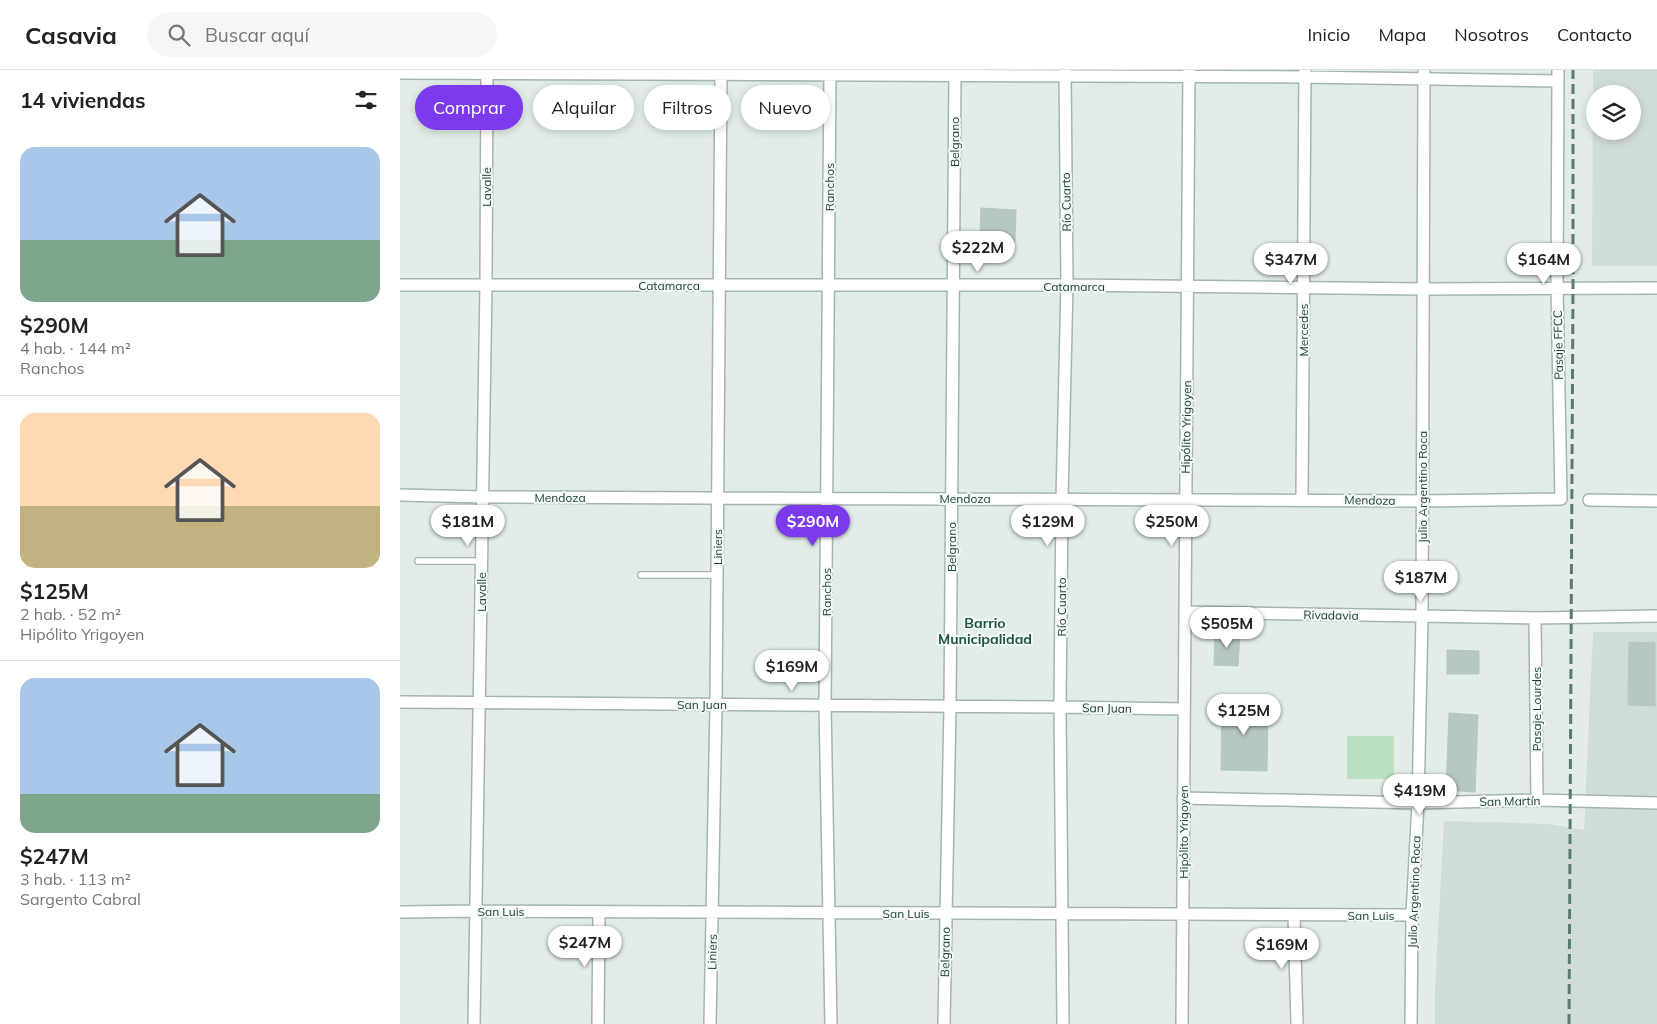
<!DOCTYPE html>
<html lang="es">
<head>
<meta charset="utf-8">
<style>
  :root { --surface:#fff; --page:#f6f6f6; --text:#222; --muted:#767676; --line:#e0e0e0; --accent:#7c3aed }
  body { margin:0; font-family:Mulish,sans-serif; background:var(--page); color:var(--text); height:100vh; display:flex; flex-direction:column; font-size:19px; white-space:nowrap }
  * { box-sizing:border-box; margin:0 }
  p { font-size:16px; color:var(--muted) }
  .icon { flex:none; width:28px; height:28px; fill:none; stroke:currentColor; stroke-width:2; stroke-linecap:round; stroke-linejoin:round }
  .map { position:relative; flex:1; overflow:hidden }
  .drawer { display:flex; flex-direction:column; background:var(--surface); width:400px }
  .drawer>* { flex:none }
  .hud { position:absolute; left:15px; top:15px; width:475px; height:45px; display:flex; gap:10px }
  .fabs { position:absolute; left:1186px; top:15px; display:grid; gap:10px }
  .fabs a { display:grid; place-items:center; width:55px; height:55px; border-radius:50%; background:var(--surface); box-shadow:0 2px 8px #0003; font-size:25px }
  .price { position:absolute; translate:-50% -42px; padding:0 11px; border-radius:18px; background:#fff; color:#222; font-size:16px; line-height:32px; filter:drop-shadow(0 1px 2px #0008) }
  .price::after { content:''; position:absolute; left:50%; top:30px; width:15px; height:11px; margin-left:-8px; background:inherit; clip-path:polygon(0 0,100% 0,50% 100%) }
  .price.selected { background:var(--accent); color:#fff }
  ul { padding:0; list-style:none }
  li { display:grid; align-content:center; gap:10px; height:265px; padding:0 20px }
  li+li { border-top:1px solid var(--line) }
  li span { display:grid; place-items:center; height:155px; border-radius:15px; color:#555 }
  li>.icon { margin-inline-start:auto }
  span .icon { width:90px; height:90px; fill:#fffc; stroke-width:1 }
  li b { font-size:21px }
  h2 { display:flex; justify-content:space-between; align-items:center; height:60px; padding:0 20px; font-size:21px }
  .pill { padding:0 18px; border-radius:22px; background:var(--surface); box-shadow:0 2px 8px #0003; font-size:18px; line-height:45px }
  .pill.selected { background:var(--accent); color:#fff }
  header { display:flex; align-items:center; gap:30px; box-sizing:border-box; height:70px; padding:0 25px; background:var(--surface); border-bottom:1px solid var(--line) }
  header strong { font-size:24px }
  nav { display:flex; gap:28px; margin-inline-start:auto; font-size:18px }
  .search { width:350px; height:45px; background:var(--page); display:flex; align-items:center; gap:12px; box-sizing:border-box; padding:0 18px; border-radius:28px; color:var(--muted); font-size:19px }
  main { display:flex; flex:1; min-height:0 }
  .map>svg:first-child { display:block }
  .built { fill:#d0ddd6; fill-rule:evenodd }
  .green { fill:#badfc2 }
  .building { fill:#b7c8c0; stroke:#b4c7be }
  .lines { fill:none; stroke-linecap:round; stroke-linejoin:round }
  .service-casing { stroke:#a4b5ae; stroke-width:8 }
  .minor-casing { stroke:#a4b5ae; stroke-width:14 }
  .service { stroke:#fff; stroke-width:5.5 }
  .minor { stroke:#fff; stroke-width:11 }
  .rail { stroke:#5b7b70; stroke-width:3; stroke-dasharray:10 5; stroke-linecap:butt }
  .labels { text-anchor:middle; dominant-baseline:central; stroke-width:4; stroke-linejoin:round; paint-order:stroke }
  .street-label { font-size:12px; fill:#213f35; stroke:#f3f9f6 }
  .neighbourhood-label { font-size:14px; font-weight:bold; fill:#1c5242; stroke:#f3f9f6 }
</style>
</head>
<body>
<header>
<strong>Casavia</strong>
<div class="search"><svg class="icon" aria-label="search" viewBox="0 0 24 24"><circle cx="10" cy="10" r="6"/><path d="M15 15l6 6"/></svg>Buscar aquí</div>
<nav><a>Inicio</a><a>Mapa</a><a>Nosotros</a><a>Contacto</a></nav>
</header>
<main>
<section class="drawer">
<h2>14 viviendas<svg class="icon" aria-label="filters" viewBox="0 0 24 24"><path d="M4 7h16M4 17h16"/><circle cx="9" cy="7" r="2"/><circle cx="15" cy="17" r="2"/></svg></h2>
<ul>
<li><span style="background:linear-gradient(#a9c7e8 60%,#7fa58c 0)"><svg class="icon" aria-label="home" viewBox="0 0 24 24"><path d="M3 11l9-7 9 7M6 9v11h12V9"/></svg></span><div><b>$290M</b><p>4 hab. · 144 m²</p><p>Ranchos</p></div></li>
<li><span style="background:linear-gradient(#ffd9b3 60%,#c2b280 0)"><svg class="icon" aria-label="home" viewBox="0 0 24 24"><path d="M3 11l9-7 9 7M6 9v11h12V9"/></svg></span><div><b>$125M</b><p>2 hab. · 52 m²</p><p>Hipólito Yrigoyen</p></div></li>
<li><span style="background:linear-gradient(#a9c7e8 75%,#7fa58c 0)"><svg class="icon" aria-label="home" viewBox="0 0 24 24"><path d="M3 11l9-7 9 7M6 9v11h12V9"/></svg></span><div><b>$247M</b><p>3 hab. · 113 m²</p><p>Sargento Cabral</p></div></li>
</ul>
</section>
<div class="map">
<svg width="1257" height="954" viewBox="0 0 1257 954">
  <rect width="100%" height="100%" fill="#e2ede7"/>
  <path class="built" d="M1193,0H1257V196H1192ZM1195,24H1232V61H1195Z
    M1193,562H1257V954H1035V918L1044,751L1149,754L1184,760Z"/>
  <path class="green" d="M947,666H994V709H947Z"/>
  <path class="building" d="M581,138L616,140L615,172L588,171V161H580Z
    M815,563L840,564L838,596L814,595Z
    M1229,572L1255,573V636L1228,635Z
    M1047,580L1079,581V604H1047Z
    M822,631L868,632L867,701L821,700Z
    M1049,643L1078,645L1075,722L1046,720Z"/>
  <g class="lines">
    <defs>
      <path id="service" d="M18,491H81
        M241,505H317"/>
      <path id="minor" d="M430,0L425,635L431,954
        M0,3L905,7L1158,11
        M0,215H667L1023,219L1257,218
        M0,425L82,427L1022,431L1161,429L1157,218L1158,0
        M902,429L905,0
        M1189,430L1257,431
        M785,542L1135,548L1257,546
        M1135,548L1137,730
        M0,632L660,637L784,639
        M783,728L1018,733L1137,730L1257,733
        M0,842L76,841L1012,845
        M894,845L897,954
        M74,954L86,215L87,0
        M198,954L199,842
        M310,954L316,634L321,0
        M544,954L550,636L555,0
        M663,954L660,637L662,429L667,215L665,0
        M782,954L789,0
        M1011,954L1012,845L1018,733L1022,546L1024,0"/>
    </defs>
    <use href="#service" class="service-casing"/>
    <use href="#minor" class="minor-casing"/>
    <use href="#service" class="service"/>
    <use href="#minor" class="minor"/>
    <path class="rail" d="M1169,954L1173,217V0"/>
  </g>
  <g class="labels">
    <g class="street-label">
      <text transform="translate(554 72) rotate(-90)">Belgrano</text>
      <text transform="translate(86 117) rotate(-90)">Lavalle</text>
      <text transform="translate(429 117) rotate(-90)">Ranchos</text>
      <text transform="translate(666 132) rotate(-91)">Río Cuarto</text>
      <text x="269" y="215">Catamarca</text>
      <text x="674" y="216">Catamarca</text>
      <text transform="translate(903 260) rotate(-90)">Mercedes</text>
      <text transform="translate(1158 275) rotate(-91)">Pasaje FFCC</text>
      <text transform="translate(786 357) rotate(-89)">Hipólito Yrigoyen</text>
      <text transform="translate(1022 417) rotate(-90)">Julio Argentino Roca</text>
      <text x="160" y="427">Mendoza</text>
      <text x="565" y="428">Mendoza</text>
      <text transform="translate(970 430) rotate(1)">Mendoza</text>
      <text transform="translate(317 477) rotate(-90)">Liniers</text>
      <text transform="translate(551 477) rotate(-90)">Belgrano</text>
      <text transform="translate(81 522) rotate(-90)">Lavalle</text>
      <text transform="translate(426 522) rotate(-90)">Ranchos</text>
      <text transform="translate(661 537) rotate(-90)">Río Cuarto</text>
      <text transform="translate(931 545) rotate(1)">Rivadavia</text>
      <text x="302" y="634">San Juan</text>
      <text transform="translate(707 638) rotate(1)">San Juan</text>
      <text transform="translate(1136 639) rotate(-90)">Pasaje Lourdes</text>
      <text transform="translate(1110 731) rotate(-1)">San Martín</text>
      <text transform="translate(783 762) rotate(-90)">Hipólito Yrigoyen</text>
      <text transform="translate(1014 822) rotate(-88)">Julio Argentino Roca</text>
      <text x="101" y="841">San Luis</text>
      <text x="506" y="843">San Luis</text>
      <text x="971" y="845">San Luis</text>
      <text transform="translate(312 882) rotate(-89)">Liniers</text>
      <text transform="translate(545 882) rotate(-89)">Belgrano</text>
    </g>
    <g class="neighbourhood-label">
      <text x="585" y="553">Barrio<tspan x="585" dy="16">Municipalidad</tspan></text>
    </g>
  </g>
</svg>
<div class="fabs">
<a><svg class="icon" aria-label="layers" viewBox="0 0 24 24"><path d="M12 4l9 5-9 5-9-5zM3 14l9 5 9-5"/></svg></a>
</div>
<b class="price" style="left:578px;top:203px">$222M</b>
<b class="price" style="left:891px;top:215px">$347M</b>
<b class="price" style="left:1144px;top:215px">$164M</b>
<b class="price" style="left:68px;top:477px">$181M</b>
<b class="price selected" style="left:413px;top:477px">$290M</b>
<b class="price" style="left:648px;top:477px">$129M</b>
<b class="price" style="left:772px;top:477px">$250M</b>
<b class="price" style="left:1021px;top:533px">$187M</b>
<b class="price" style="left:827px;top:579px">$505M</b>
<b class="price" style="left:392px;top:622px">$169M</b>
<b class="price" style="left:844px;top:666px">$125M</b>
<b class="price" style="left:1020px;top:746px">$419M</b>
<b class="price" style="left:185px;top:898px">$247M</b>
<b class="price" style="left:882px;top:900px">$169M</b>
<div class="hud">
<a class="pill selected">Comprar</a>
<a class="pill">Alquilar</a>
<a class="pill">Filtros</a>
<a class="pill">Nuevo</a>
</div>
</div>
</main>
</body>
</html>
